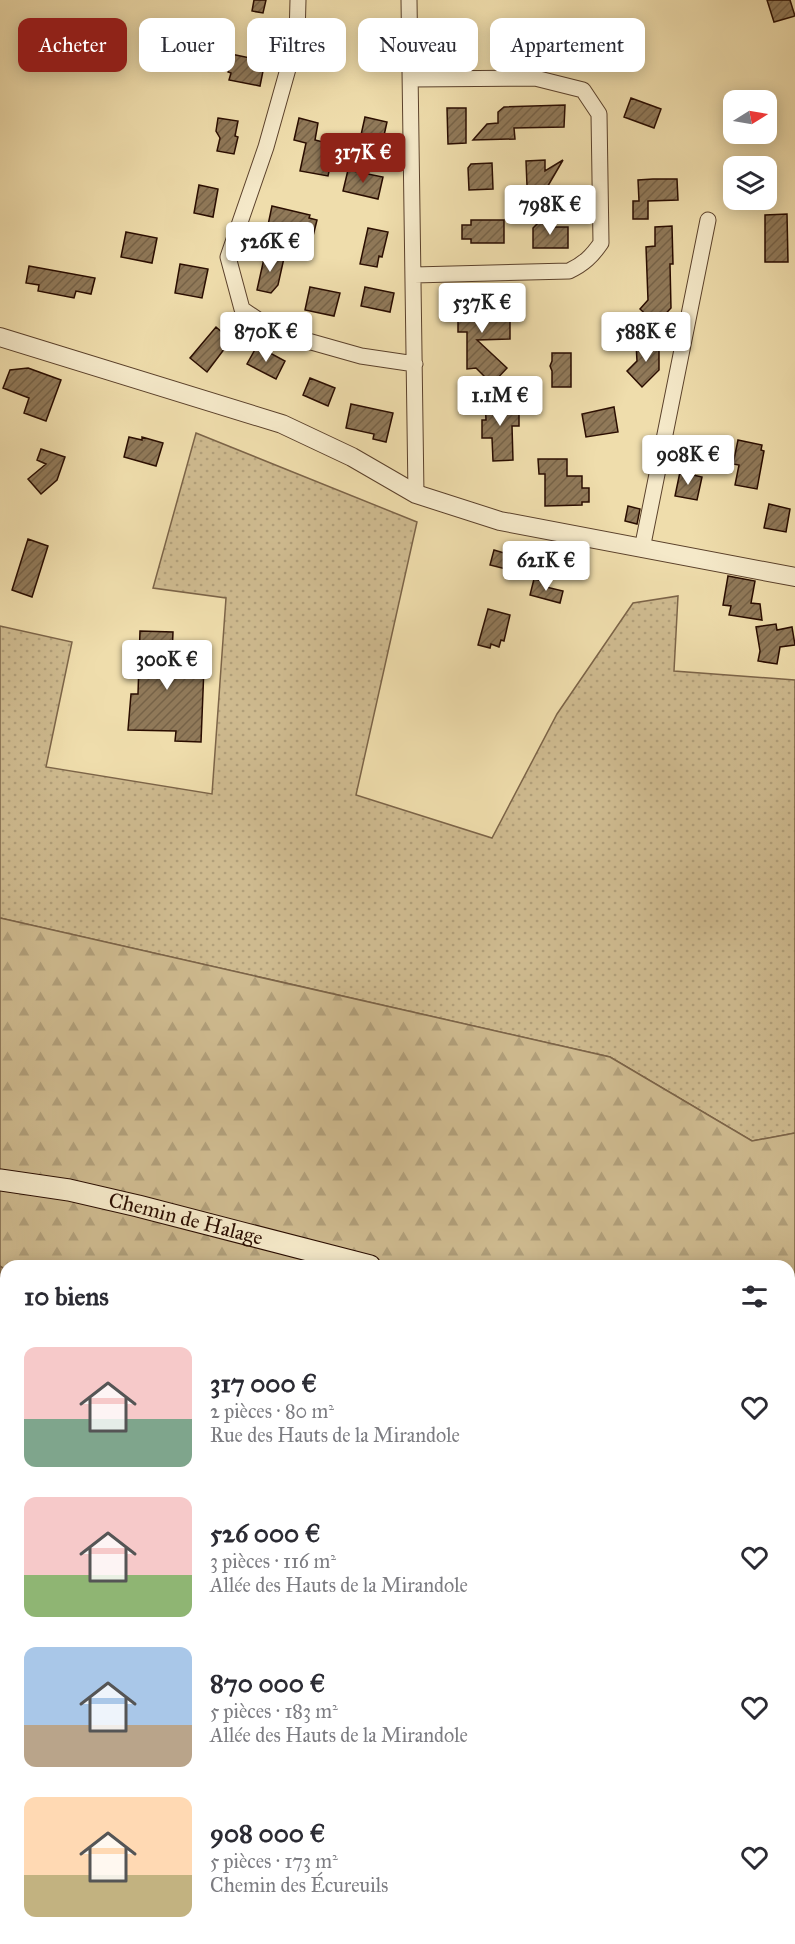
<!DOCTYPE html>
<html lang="fr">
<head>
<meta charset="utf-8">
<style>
  :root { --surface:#fff; --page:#f2f2f3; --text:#2b2b33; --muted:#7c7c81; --accent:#8f2418 }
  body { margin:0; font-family:"IM FELL Great Primer",serif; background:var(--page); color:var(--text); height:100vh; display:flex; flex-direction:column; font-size:22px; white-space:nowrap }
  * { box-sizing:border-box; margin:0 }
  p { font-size:20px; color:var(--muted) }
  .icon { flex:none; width:33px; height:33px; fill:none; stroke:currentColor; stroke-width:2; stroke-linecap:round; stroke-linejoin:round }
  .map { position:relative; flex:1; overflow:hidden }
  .side { position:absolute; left:0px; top:1260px; width:795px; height:684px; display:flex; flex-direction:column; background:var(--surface); border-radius:18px 18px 0 0; box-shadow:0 3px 15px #0003 }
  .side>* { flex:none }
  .top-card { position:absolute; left:18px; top:18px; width:759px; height:54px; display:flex; gap:12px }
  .needle { width:39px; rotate:79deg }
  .tools { position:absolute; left:723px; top:90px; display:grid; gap:12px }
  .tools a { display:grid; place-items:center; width:54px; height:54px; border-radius:12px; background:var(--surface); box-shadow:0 3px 15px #0003; font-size:30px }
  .price { position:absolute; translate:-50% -51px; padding:0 14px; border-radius:6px; background:#fff; color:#222; font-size:20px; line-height:39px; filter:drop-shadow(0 2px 3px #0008) }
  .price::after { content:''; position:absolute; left:50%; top:36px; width:18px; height:14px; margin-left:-9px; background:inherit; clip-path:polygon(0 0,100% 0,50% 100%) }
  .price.current { background:var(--accent); color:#fff }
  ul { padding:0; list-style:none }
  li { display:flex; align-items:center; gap:18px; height:150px; padding:0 24px }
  li span { display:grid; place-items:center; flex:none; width:168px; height:120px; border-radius:12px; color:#555 }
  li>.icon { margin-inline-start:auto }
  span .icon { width:72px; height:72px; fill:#fffc; stroke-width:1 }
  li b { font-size:26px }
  h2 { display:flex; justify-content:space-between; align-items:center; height:72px; padding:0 24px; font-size:26px }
  .tag { padding:0 21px; border-radius:12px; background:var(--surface); box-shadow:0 3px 15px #0003; font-size:21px; line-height:54px }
  .tag.current { background:var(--accent); color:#fff }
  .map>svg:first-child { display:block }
  .grass { fill:url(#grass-dots); stroke:#7c6448; stroke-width:1.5 }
  .forest { fill:url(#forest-firs); stroke:#7c6448; stroke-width:1.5 }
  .water { fill:url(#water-waves); stroke:#785f44; stroke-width:1.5 }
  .building { fill:url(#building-hatch); stroke:#2a0d00; stroke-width:1.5 }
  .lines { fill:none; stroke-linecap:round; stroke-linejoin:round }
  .minor-casing { stroke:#5b412b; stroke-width:17 }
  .tertiary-casing { stroke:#5b412b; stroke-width:20 }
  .secondary-casing { stroke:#2a0d00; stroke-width:23 }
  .minor { stroke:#f5e9c9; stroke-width:15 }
  .tertiary { stroke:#f5e9c9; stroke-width:18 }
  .secondary { stroke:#f5e9c9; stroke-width:21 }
  .labels { text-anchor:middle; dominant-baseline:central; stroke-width:4.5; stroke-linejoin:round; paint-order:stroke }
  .street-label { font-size:21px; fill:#2a0d00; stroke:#f5e9c9 }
</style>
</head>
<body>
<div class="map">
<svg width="795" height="1944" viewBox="0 0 795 1944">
  <defs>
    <pattern id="grass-dots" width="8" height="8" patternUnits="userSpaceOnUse" patternTransform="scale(1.5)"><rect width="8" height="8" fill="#ceba8f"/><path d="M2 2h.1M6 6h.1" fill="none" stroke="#b19f7a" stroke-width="1.8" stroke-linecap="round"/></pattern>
    <pattern id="forest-firs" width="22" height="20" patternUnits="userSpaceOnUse" patternTransform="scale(1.5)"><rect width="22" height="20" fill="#ceba8f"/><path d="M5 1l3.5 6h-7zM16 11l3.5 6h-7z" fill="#b19f7a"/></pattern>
    <pattern id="water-waves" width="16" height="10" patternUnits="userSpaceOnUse" patternTransform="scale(1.5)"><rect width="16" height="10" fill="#ac9672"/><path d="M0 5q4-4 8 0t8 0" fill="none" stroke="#8c795b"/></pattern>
    <pattern id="building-hatch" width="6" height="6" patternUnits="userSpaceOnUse" patternTransform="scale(1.5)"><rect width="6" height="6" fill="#907959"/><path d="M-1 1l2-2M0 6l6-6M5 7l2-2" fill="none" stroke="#766247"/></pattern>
  </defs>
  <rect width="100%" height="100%" fill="#efddac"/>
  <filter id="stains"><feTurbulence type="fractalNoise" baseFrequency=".00333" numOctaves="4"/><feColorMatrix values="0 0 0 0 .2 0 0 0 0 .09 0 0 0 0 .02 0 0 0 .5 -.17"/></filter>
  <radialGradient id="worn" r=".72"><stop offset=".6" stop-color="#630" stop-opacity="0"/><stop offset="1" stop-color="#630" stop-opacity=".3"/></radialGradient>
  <path class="grass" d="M196,433L417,522L356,795L492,838L557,714L633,603L678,596L674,671L795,680V1133L752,1141L610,1057L0,918V626L72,642L46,767L212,794L226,598L153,588Z"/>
  <path class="forest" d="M0,918L610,1057L752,1141L795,1133V1526L789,1524V1266H6V1270L0,1266Z"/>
  <path class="water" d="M0,1266L6,1270V1498L0,1499Z
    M789,1524L795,1526V1719H789Z"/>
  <path class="building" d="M254,0H266L263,13L252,11Z
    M767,0H790L795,16L774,22Z
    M464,24L465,47H452V43H435V25Z
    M568,25L583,33L580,37L585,54L564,60L558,38L562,29L565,31Z
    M497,26H522L523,51L497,52Z
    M156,28L176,32L175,37L183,39L182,44L194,47L191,61L151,54Z
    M231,54L265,61L260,86L229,80L231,73L228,72Z
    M631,98L661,109L654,128L624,117Z
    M565,105L564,127L514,128L515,139L473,140L487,124L498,123V112L504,107Z
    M447,108H466V143L448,144Z
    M365,117L387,122L381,149L359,144Z
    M218,118L238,121L235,136L238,137L234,154L217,151L220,138L216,131Z
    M299,118L318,123L315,140L335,145L328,176L300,171L306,143L294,140Z
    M545,160V171L563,160L542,196L534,198L523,191L527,186L526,161Z
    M492,163L493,189L469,190L468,168L471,164Z
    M348,170L383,177L378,199L343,191Z
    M653,179H677L678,200L648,201V219H633V201H639L638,180Z
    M199,185L218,189L213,217L194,213Z
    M272,206L310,215L309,218L317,220L313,236L268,225Z
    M787,214L788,262H765V215Z
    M471,220H504V243H471V239H462V225H471Z
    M553,221V227H568V248H533V228L539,222Z
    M672,226L673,264H670L671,308L656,324L640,309L648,300L646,247L655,246V227Z
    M368,228L388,232L382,257L379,256L377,267L360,264Z
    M126,232L157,238L152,263L121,257Z
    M265,254L284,258L278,285L271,293L257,290Z
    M180,264L208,269L202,298L175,293Z
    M29,266L95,278L91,294L76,291L74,298L38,291L39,285L26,283Z
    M310,287L340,293L334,316L305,310Z
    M365,287L394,293L390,312L361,306Z
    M489,295V318H510V339L477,340L507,368L492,384L476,368L467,369V332H458V296Z
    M216,327L231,340L207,372L190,358Z
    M636,343H659V370L642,387L627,371L637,361Z
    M257,346L285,361L276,379L247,364Z
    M552,353H571V387H552V371L550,366L552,361Z
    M28,368L61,380L46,421L24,413L29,398L3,388L10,370Z
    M310,378L335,388L328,406L303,395Z
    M504,397L505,407H519V426H512L513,460L493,461L492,438H482V420H486L485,398Z
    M351,404L393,413L386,442L373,439L374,434L346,428Z
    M614,407L618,432L586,437L582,414Z
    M129,437L142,440V437L163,443L156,466L124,457Z
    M738,440L762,445L761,450L764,451L757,489L735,485L739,465L733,464Z
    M41,449L65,457L57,480L41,494L28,479L46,464L37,460Z
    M538,459H567V476H582V488H589V502H582V505L545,506V474H539Z
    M680,472L702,477L697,500L675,496Z
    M769,504L790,509L786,532L764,528Z
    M628,506L640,509L637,524L625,521Z
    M28,539L48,546L32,597L12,590Z
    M494,550L514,556L510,570L490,565Z
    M728,576L755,581L751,603L760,604L762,620L729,615L731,606L723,605Z
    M534,579L547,582L546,587L563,591L560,603L530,595Z
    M488,609L510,615L504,641L501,640L499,647L491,644L490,648L478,645Z
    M776,624L777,630L792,627L795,645L780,647L777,664L758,661L760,651L756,627Z
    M140,631L173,632L172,657L187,659L186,666L204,667L201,742L175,741L176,731L128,730L131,694H138Z"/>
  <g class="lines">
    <defs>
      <path id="minor" d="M298,0L297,37L266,147L228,257L242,309L276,332L361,356L415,364
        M409,0L416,494
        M411,79L535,78L583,90L599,114L601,243C592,256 584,264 569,271L414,275
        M642,549L708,220
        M789,1900L795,1905
        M171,1944L175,1938"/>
      <path id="tertiary" d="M0,337L282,424L352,457L416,494L500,521L795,577"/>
      <g id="secondary">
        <path id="s1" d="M0,1180L69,1190L138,1206L370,1266"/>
        <path d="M789,1407L795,1410"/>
      </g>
    </defs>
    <use href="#minor" class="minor-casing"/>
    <use href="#tertiary" class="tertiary-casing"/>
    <use href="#secondary" class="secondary-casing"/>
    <use href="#minor" class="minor"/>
    <use href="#tertiary" class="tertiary"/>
    <use href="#secondary" class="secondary"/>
  </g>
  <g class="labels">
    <g class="street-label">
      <text stroke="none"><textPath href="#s1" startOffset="190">Chemin de Halage</textPath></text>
    </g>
  </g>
  <rect width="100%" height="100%" filter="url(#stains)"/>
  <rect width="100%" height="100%" fill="url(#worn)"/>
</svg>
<div class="tools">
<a><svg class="needle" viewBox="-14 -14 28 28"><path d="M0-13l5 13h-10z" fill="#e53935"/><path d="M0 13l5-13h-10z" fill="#7c7c81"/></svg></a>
<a><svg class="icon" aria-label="layers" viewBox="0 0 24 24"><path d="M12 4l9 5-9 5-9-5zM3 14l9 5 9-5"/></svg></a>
</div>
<b class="price current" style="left:363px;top:184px">317K €</b>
<b class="price" style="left:550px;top:236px">798K €</b>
<b class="price" style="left:270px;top:273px">526K €</b>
<b class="price" style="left:482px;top:334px">537K €</b>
<b class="price" style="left:266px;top:363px">870K €</b>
<b class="price" style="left:646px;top:363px">588K €</b>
<b class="price" style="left:500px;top:427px">1.1M €</b>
<b class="price" style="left:688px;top:486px">908K €</b>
<b class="price" style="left:546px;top:592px">621K €</b>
<b class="price" style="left:167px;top:691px">300K €</b>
<div class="top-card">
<a class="tag current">Acheter</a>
<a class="tag">Louer</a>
<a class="tag">Filtres</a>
<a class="tag">Nouveau</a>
<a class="tag">Appartement</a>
</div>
<section class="side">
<h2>10 biens<svg class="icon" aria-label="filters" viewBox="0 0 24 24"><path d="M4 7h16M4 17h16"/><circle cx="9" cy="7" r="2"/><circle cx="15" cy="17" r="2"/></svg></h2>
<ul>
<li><span style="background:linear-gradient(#f6c9c9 60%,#7fa58c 0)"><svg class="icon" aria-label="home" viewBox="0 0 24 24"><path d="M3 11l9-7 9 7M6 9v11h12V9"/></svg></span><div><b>317 000 €</b><p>2 pièces · 80 m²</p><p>Rue des Hauts de la Mirandole</p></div><svg class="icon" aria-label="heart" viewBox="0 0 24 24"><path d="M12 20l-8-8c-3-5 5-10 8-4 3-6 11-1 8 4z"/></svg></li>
<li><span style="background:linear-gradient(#f6c9c9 65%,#8fb573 0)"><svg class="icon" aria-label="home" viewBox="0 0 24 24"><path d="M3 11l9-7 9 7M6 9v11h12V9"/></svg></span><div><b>526 000 €</b><p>3 pièces · 116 m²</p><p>Allée des Hauts de la Mirandole</p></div><svg class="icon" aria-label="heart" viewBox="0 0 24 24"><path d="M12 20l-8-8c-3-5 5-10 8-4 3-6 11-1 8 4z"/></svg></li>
<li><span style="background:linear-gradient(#a9c7e8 65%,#b9a48a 0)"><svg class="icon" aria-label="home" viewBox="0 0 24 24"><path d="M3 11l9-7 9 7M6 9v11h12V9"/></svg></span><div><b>870 000 €</b><p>5 pièces · 183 m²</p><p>Allée des Hauts de la Mirandole</p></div><svg class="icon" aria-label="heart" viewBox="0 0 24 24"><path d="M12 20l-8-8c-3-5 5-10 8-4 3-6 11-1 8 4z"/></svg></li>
<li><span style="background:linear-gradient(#ffd9b3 65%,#c2b280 0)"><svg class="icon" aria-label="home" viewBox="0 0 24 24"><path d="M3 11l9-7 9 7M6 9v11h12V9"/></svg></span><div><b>908 000 €</b><p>5 pièces · 173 m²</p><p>Chemin des Écureuils</p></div><svg class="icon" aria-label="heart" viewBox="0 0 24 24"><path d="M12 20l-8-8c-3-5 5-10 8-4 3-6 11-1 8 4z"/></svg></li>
</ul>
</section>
</div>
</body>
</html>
